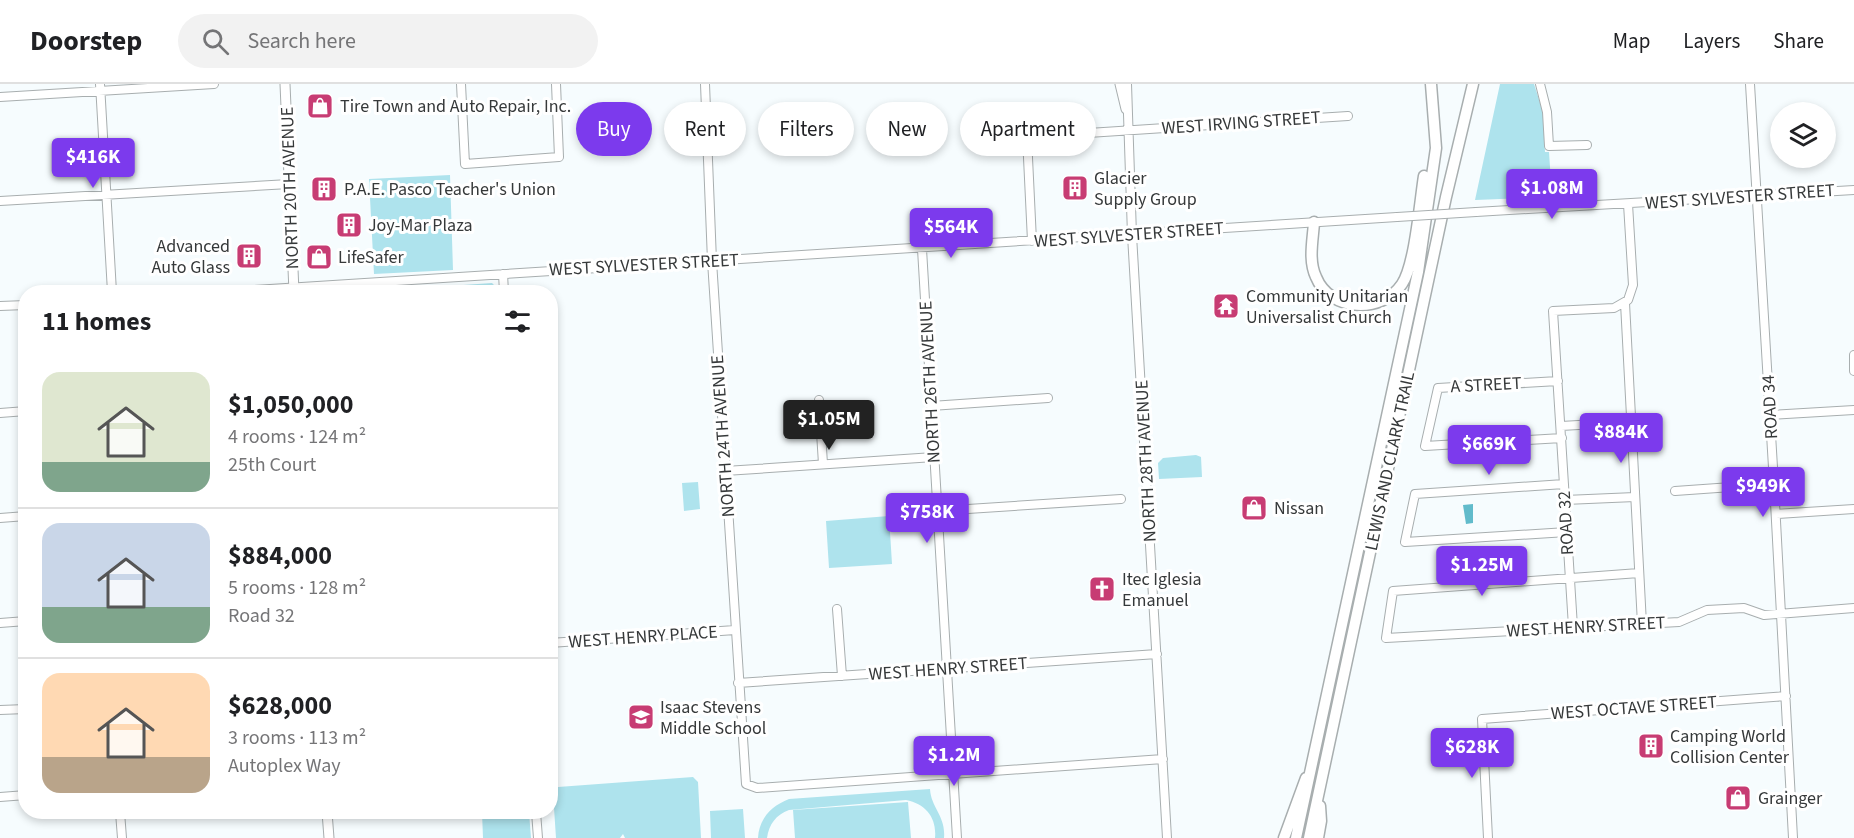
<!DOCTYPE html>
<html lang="en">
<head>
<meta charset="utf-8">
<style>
  :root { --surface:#fff; --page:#f2f2f2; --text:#202124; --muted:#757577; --line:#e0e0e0; --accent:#7c3aed }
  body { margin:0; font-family:"Source Sans 3",sans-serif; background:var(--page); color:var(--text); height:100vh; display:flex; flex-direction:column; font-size:22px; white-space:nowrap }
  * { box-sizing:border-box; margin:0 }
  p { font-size:20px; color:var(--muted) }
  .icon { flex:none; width:33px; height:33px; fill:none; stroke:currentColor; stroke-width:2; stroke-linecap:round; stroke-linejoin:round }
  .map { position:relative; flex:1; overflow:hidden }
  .details { position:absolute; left:18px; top:201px; width:540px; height:534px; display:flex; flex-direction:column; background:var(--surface); border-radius:24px; box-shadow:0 3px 9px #0003 }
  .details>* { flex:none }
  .hud { position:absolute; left:576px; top:18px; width:570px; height:54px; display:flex; gap:12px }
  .tools { position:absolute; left:1770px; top:18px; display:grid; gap:12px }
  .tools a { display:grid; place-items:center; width:66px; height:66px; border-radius:50%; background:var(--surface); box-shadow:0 3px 9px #0003; font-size:30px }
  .price { position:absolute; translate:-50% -51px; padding:0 14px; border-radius:6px; background:var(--accent); color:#fff; font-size:20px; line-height:39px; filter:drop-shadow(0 2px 3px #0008) }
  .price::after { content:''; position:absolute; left:50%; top:36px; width:18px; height:14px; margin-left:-9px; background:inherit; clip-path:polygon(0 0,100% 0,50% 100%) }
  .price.current { background:#222; color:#fff }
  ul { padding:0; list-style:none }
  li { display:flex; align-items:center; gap:18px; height:150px; padding:0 24px }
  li+li { border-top:2px solid var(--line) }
  li span { display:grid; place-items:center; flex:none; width:168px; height:120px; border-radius:18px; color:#555 }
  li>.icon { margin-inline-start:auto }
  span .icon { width:72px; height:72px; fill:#fffc; stroke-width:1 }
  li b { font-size:26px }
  h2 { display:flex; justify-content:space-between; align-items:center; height:72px; padding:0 24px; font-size:26px }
  .pill { padding:0 21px; border-radius:27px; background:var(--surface); box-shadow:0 3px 9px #0003; font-size:21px; line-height:54px }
  .pill.current { background:var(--accent); color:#fff }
  header { display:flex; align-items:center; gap:36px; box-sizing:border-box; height:84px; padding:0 30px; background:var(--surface); border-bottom:2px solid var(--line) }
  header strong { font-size:28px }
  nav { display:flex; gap:33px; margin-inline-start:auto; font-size:21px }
  .search { width:420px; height:54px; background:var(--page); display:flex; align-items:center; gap:15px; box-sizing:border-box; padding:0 21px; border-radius:33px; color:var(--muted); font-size:22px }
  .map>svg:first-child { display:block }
  .green { fill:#aee3ed }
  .water { fill:#61bbcb }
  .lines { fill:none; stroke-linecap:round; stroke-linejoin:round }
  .minor-casing { stroke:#a8aeaf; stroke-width:10 }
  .major-casing { stroke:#a8aeaf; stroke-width:11 }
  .highway-casing { stroke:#a8aeaf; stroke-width:13 }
  .minor { stroke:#fff; stroke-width:8 }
  .major { stroke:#fff; stroke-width:9 }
  .highway { stroke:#fff; stroke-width:10 }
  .minor-bridge-casing { stroke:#a8aeaf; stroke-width:10; stroke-linecap:butt }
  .minor-bridge { stroke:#fff; stroke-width:8 }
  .labels { text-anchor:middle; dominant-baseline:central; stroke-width:6; stroke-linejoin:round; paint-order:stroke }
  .poi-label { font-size:18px; fill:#36393a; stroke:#fff; text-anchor:start }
  .street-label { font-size:18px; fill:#36393a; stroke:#fff }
</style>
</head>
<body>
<header>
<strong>Doorstep</strong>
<div class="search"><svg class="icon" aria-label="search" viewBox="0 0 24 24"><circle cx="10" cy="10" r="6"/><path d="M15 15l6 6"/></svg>Search here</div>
<nav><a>Map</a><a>Layers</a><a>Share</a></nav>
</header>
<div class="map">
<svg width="1854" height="754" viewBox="0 0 1854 754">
  <rect width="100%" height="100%" fill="#f6fcfe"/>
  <path class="green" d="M1500,0H1534L1543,28L1545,68H1549L1552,113L1475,116Z
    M450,91L453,186L374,190L369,95Z
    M492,199L497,204L498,208H407L406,205Z
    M1196,371L1201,373L1202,393L1159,395L1158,379L1163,374Z
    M698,398L700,425L684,427L682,399Z
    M889,432L892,480L829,484L826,437Z
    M693,693L698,698L701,754H625L623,750L620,754H556L553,709L558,703Z
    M930,705C931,724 946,732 944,754H935C937,734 926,720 906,716L789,726C776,731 769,740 767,754H758C759,735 771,722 789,715Z
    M908,718L911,754H795L793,726Z
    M743,725L745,754H711L710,727Z
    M482,728H529L531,754H483Z"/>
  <path class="water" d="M1473,420V439L1466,440L1463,421Z"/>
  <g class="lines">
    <defs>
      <path id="minor" d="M100,0L112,208
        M461,0L465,80L559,73L556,0
        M705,0L712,177L746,700L757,704L1163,675
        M1127,0L1132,151L1167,754
        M1540,0L1547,28L1549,62L1587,61
        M1750,0L1774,400L1793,754
        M0,13L214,0
        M0,117L289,100
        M1476,128L1854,106
        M1032,157L1027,53L1348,32
        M922,165L957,754
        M503,190L504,208
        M224,208L1397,133
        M1625,219L1642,540
        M0,222L26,221
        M1854,271V287
        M1558,297L1438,304L1425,362L1562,354
        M819,316L823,380
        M931,322L1048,314
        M0,329L26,327
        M1770,331L1854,326
        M1561,342L1631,338
        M725,387L934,373
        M1564,400L1415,410L1405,458L1567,448
        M1675,407L1774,400
        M1565,416L1635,413
        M937,427L1121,415
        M1776,430L1854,425
        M0,434L26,432
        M1639,489L1393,507L1386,554L1679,538L1707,526L1744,524L1764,531L1854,524
        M837,525L842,592
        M0,539L26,537
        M1573,543L1553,227L1614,224L1628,216L1633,201L1628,120
        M550,559L735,546
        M738,599L1157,570
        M0,626L26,625
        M0,713L26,711
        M120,728L122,754
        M536,728L538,754
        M1488,754L1482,635L1786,612"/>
      <path id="major" d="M285,0L294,208
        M1120,0L1126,25
        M327,728L329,754"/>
      <path id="highway" d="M1314,138C1313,156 1308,176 1316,193C1330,228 1382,230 1402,200C1415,181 1420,117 1424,92
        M1284,754L1306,694
        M1296,754L1418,188L1436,64L1431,0
        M1309,754L1446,113L1473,0
        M1318,754L1321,737L1320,722"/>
    </defs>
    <use href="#minor" class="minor-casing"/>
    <use href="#major" class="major-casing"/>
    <use href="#highway" class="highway-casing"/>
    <use href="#minor" class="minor"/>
    <use href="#major" class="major"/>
    <use href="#highway" class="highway"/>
    <defs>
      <path id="minor-bridge" d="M1397,133L1476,128"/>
    </defs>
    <use href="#minor-bridge" class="minor-bridge-casing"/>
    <use href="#minor-bridge" class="minor-bridge"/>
  </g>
  <defs>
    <symbol id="shop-square" viewBox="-11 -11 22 22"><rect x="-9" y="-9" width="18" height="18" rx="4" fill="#c73c73" stroke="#fff"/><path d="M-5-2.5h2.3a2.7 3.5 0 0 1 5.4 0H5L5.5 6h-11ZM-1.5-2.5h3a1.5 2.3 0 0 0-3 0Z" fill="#fff"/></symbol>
    <symbol id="building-square" viewBox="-11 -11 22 22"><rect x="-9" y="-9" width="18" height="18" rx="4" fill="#c73c73" stroke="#fff"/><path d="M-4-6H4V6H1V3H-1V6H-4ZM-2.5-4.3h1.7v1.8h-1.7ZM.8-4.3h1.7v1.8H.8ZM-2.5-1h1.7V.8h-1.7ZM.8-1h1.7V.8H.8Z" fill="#fff"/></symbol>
    <symbol id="temple-square" viewBox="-11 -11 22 22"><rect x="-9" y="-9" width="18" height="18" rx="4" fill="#c73c73" stroke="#fff"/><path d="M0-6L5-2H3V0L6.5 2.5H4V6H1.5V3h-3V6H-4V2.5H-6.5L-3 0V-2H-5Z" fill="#fff"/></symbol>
    <symbol id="church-square" viewBox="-11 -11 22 22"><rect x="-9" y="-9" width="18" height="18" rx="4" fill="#c73c73" stroke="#fff"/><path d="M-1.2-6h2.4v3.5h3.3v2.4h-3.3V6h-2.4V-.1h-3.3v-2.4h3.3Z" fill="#fff"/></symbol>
    <symbol id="school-square" viewBox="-11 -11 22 22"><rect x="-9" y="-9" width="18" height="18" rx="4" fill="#c73c73" stroke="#fff"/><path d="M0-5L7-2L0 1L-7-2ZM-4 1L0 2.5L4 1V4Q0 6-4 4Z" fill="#fff"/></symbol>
  </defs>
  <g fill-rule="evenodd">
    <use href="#shop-square" x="305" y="7" width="30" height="30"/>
    <use href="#building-square" x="1060" y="89" width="30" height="30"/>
    <use href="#building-square" x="309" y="90" width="30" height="30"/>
    <use href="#building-square" x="334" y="126" width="30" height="30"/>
    <use href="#building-square" x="234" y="157" width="30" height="30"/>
    <use href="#shop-square" x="304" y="158" width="30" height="30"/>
    <use href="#temple-square" x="1211" y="207" width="30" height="30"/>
    <use href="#shop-square" x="1239" y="409" width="30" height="30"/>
    <use href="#church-square" x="1087" y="490" width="30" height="30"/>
    <use href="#school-square" x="626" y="618" width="30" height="30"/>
    <use href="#building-square" x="1636" y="647" width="30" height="30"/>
    <use href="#shop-square" x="1723" y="699" width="30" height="30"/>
  </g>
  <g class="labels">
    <g class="poi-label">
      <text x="340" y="22">Tire Town and Auto Repair, Inc.</text>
      <text x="1094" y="94">Glacier<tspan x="1094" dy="21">Supply Group</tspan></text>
      <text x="344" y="105">P.A.E. Pasco Teacher's Union</text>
      <text x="368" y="141">Joy-Mar Plaza</text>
      <text x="230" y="162" text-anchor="end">Advanced<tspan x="230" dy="21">Auto Glass</tspan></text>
      <text x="338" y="173">LifeSafer</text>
      <text x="1246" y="212">Community Unitarian<tspan x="1246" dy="21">Universalist Church</tspan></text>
      <text x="1274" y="424">Nissan</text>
      <text x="1122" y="495">Itec Iglesia<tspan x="1122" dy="21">Emanuel</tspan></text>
      <text x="660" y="623">Isaac Stevens<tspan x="660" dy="21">Middle School</tspan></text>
      <text x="1670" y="652">Camping World<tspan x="1670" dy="21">Collision Center</tspan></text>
      <text x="1758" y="714">Grainger</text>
    </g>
    <g class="street-label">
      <text transform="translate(1241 39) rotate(-4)">WEST IRVING STREET</text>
      <text transform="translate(290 104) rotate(-92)">NORTH 20TH AVENUE</text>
      <text transform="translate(1740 113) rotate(-4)">WEST SYLVESTER STREET</text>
      <text transform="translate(1129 151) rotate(-4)">WEST SYLVESTER STREET</text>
      <text transform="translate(644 181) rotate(-3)">WEST SYLVESTER STREET</text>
      <text transform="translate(930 298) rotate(-93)">NORTH 26TH AVENUE</text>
      <text transform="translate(1486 301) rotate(-3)">A STREET</text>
      <text transform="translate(1770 323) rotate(-93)">ROAD 34</text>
      <text transform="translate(723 352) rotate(-94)">NORTH 24TH AVENUE</text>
      <text transform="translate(1146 377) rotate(-93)">NORTH 28TH AVENUE</text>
      <text transform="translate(1390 377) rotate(-78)">LEWIS AND CLARK TRAIL</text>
      <text transform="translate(1566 439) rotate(-93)">ROAD 32</text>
      <text transform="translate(1586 543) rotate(-3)">WEST HENRY STREET</text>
      <text transform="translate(643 553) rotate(-4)">WEST HENRY PLACE</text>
      <text transform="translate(948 585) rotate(-4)">WEST HENRY STREET</text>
      <text transform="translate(1634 624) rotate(-4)">WEST OCTAVE STREET</text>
    </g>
  </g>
</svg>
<div class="tools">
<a><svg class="icon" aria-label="layers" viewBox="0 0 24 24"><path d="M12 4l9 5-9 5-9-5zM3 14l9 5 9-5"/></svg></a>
</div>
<b class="price" style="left:93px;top:105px">$416K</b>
<b class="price" style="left:1552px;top:136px">$1.08M</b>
<b class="price" style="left:951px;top:175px">$564K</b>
<b class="price current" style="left:829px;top:367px">$1.05M</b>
<b class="price" style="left:1621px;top:380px">$884K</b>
<b class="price" style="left:1489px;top:392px">$669K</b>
<b class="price" style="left:1763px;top:434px">$949K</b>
<b class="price" style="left:927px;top:460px">$758K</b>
<b class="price" style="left:1482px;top:513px">$1.25M</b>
<b class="price" style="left:1472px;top:695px">$628K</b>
<b class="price" style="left:954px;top:703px">$1.2M</b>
<div class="hud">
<a class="pill current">Buy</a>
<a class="pill">Rent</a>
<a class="pill">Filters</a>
<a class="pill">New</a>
<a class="pill">Apartment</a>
</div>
<section class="details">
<h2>11 homes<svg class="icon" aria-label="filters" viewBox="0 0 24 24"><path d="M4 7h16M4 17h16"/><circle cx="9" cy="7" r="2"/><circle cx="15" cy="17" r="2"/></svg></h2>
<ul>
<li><span style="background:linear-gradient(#dfe7d0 75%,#7fa58c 0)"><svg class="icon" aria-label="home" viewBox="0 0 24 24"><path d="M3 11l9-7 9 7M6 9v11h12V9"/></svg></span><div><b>$1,050,000</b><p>4 rooms · 124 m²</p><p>25th Court</p></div></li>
<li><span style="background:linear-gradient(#c9d6e8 70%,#7fa58c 0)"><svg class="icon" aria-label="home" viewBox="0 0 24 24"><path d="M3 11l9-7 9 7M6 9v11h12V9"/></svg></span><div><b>$884,000</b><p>5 rooms · 128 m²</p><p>Road 32</p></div></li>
<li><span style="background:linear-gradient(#ffd9b3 70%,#b9a48a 0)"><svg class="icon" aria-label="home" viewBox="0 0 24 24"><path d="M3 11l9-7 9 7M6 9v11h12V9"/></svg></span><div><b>$628,000</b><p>3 rooms · 113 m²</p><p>Autoplex Way</p></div></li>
</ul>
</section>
</div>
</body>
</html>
